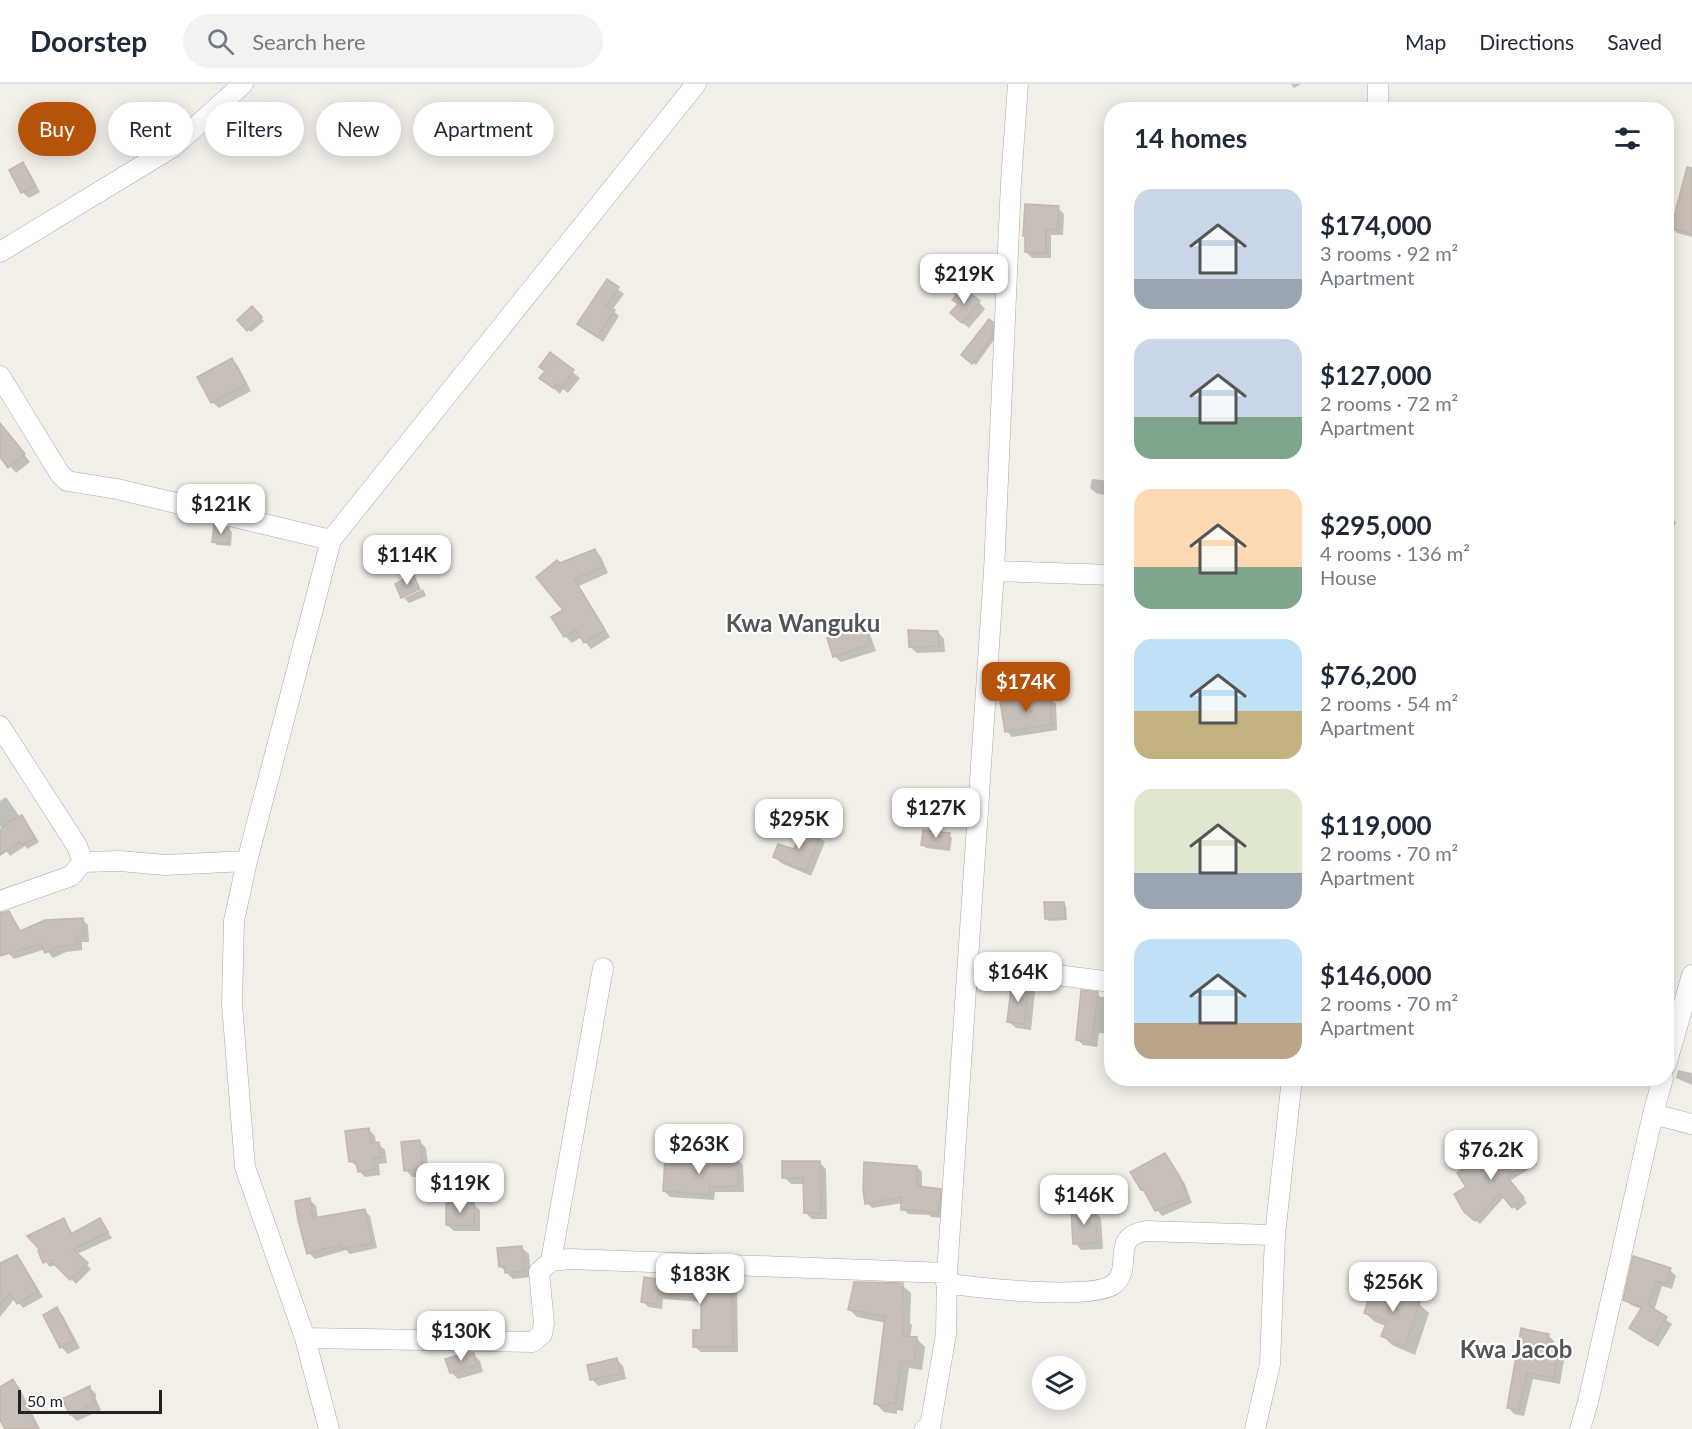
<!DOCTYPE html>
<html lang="en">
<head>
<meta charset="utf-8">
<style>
  :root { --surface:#fff; --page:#f2f2f3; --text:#1f2937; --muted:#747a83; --line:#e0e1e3; --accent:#b45309 }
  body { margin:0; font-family:Lato,sans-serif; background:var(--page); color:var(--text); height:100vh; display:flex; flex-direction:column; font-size:22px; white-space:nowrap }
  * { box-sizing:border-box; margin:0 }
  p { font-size:20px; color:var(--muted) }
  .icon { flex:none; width:33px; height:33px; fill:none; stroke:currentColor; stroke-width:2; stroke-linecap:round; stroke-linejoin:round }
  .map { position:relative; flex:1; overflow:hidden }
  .side { position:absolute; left:1104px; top:18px; width:570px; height:984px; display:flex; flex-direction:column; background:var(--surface); border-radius:24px; box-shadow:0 3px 15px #0003 }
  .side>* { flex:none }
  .banner { position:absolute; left:18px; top:18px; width:570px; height:54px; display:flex; gap:12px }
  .controls { position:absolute; left:1032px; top:1272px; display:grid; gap:12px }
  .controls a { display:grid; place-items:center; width:54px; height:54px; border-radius:50%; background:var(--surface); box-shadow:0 3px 15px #0003; font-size:30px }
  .scale { position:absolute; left:18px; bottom:15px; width:144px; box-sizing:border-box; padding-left:6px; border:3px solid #222; border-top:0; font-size:16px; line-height:21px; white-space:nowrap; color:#222; -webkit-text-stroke:4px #fff; paint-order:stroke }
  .price { position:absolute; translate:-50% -51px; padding:0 14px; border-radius:12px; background:#fff; color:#222; font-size:20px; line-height:39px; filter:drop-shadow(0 2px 3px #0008) }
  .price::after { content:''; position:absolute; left:50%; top:36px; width:18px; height:14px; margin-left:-9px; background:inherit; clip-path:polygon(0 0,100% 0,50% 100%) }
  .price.selected { background:var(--accent); color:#fff }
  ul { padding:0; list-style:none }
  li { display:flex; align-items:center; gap:18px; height:150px; padding:0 30px }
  li span { display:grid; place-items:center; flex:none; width:168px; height:120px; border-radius:18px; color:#555 }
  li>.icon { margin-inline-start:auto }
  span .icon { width:72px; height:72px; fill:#fffc; stroke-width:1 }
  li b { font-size:26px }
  h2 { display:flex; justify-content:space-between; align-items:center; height:72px; padding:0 30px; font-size:26px }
  .chip { padding:0 21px; border-radius:27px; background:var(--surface); box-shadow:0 3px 15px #0003; font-size:21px; line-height:54px }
  .chip.selected { background:var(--accent); color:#fff }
  header { display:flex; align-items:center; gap:36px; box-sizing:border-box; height:84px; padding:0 30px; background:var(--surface); border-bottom:2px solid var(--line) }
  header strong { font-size:28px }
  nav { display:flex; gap:33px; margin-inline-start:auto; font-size:21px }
  .search { width:420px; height:54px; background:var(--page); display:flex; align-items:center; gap:15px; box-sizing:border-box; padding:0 21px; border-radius:33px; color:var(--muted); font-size:22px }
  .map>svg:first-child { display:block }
  .shadow { fill:#0003 }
  .building { fill:#c7bfb8; stroke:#c4b6ab; stroke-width:1.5 }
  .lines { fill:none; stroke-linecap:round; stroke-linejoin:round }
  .minor-casing { stroke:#a9a9a9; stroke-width:21 }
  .minor { stroke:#fff; stroke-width:20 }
  .labels { text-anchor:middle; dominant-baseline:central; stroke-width:4.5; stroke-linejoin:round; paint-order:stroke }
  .quarter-label { font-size:24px; font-weight:bold; fill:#555; stroke:#fff }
</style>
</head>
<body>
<header>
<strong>Doorstep</strong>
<div class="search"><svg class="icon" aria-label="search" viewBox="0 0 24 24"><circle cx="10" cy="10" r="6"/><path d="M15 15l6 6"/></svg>Search here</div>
<nav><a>Map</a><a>Directions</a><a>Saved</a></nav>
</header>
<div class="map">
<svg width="1692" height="1345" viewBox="0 0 1692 1345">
  <rect width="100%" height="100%" fill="#f2efe9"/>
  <path class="shadow" d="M1291,0H1301L1294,4Z
    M23,80L29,87L40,108L29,114L22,108Z
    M1692,111V153L1677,149L1672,144Z
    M1058,124L1064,130L1063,151H1051V174H1032L1026,168Z
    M607,197L624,210L612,226L619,232L603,258L579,240Z
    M979,218L985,225L969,244L959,236Z
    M252,224L264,237L251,248L239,236Z
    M989,237L995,242L994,256L976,281L965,273Z
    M550,270L580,294L568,309L563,305L560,310L541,294L546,288L541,283Z
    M232,276L238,282L251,307L219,324L212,318Z
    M0,357H14L30,378L16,389L0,371Z
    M1112,388V413L1096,409L1090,404L1092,395L1109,397Z
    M1666,431L1676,438L1666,464Z
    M229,445L232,448L231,462L217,461L214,458Z
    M595,466L601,473L608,489L579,502L610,553L591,565L581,553L572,559L565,552V526L560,481Z
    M423,505L426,512L409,519L404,514Z
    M864,543L870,550L876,567L841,578L834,572Z
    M938,548L944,555L945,568L917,569L910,563Z
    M1050,614L1056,620L1057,646L1012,653L1007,647Z
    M6,713L20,733L26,737L39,758L27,765L25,762L10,772L0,758V747L2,746L0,742V717Z
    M803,746L819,753L825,758L811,792L781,779L775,773L795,767Z
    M949,751L952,754L950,767L926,764L923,761Z
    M1063,819L1066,822L1067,836L1049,837L1046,834Z
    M10,831L22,848L82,835L88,841L89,858H82V866L66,868L53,874L46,865L14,875L8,869L0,854V836Z
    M1028,901L1035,908L1031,946L1016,944L1009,938Z
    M1097,910L1101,913L1112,912V950L1099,949L1097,963L1083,961L1078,956Z
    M1678,986L1692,989V1001L1676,994Z
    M369,1046L375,1052L376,1060H378L385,1066L387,1079L379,1080L380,1091L365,1093L359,1087L358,1083L350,1077Z
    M419,1057L426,1064L429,1092L412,1093L406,1086Z
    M1526,1064L1537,1080L1510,1097L1527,1119L1517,1127L1505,1112L1480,1140L1465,1127L1468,1103L1486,1071L1493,1080Z
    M1165,1071L1185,1100L1192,1119L1162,1132L1142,1105Z
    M737,1075L743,1081L744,1108H715L714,1116L670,1113L664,1107L712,1079Z
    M819,1078L826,1085L827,1135H812L805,1128V1100H791L784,1093Z
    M917,1083L922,1088V1104L940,1106L945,1112L943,1134L931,1133L929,1131L908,1130L903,1125V1119L872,1124L867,1119Z
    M310,1116L316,1122L318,1135L364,1126L370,1132L377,1164L350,1170L346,1166L315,1175L309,1169Z
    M473,1120L480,1126V1147H454L447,1141Z
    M1094,1127L1101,1134L1103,1165L1081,1166L1075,1159Z
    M64,1136L73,1150L100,1136L112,1154L77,1170L91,1185L76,1200L57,1180L50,1183L46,1179L58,1174Z
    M522,1164L529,1170L531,1193L513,1195L500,1182Z
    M16,1172L22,1178L43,1213L23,1224L15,1214L0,1233V1180Z
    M1670,1186L1676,1192L1672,1205L1662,1202L1654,1227L1672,1240L1658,1263L1631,1244L1642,1225L1631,1221L1625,1215Z
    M731,1194L737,1200L738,1268H701L695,1263L703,1247L702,1218L663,1215L662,1225L648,1223L643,1217L673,1199Z
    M1375,1200L1398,1208L1403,1214L1419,1220L1429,1229L1415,1271L1392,1261L1383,1252L1386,1242L1375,1238L1365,1229Z
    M902,1201L911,1209L910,1239L912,1241L910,1254H916L925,1263L922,1286L909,1284L903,1327L897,1326V1330L884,1328L876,1320L886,1239L857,1233L849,1225Z
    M57,1225L63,1232L80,1264L68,1270L61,1263L45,1231Z
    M1522,1246L1548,1251L1554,1257L1553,1263L1559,1264L1565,1270L1560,1300L1533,1295L1524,1332L1514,1330L1508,1323Z
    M473,1270L480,1277L483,1288L458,1295L451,1288Z
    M616,1275L623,1282L626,1295L598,1302L592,1295Z
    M13,1297L19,1303L40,1345H7L0,1325V1305Z
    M90,1304L96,1310V1315L101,1326L77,1337L71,1331L64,1316Z"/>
  <path class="building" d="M23,78L35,101L21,109L9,86Z
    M1687,83L1692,84V150L1671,144Z
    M1025,120L1059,122L1057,146L1046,145V169L1025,168V152H1023Z
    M607,195L619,203L606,222L615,226L597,253L577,240Z
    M963,203L980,217L962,239L950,229L958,220L952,216Z
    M252,222L262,233L247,247L237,236Z
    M989,235L993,238L992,253L972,280L961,271Z
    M550,268L574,286L561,304L556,300L553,304L539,294L545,287L539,283Z
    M232,274L246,300L211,319L197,293Z
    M0,339L25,370L8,384L0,373Z
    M214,440L229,444L228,460L212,458Z
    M595,465L603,483L574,495L605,546L584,559L576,546L564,553L551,533L563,526L536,493L557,476L560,479Z
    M413,490L420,505L401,514L395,500Z
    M864,542L870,560L833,573L827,554Z
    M908,546L938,547L939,562L909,563Z
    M1022,613H1051L1050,632L1053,640L1005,648L1000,617Z
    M22,731L35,754L22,761L20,758L0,771V746L8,740L7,739Z
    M803,744L820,751L806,787L773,773L778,760L794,765Z
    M923,746L950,749L948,764L921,761Z
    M1044,818H1064L1065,834L1045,835Z
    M9,827L20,847L45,836L83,834L84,852L76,853L77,861L59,862L45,869L41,860L0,872V829Z
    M1012,897L1029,900L1024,940L1007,938Z
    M1081,906L1098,908L1092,958L1076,956Z
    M369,1044L371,1059L379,1058L381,1073L373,1074L375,1085L358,1088L356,1077L349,1078L345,1047Z
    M420,1056L423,1085L404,1087L401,1058Z
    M1523,1058L1534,1075L1507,1093L1524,1114L1512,1124L1500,1109L1475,1137L1464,1128L1454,1110L1466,1103L1457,1089L1486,1069L1492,1078Z
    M1165,1069L1180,1093L1188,1114L1155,1127L1143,1105L1141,1106L1130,1088Z
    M665,1073L710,1077V1075L738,1074V1102L709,1103V1111L663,1107Z
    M782,1077H820L821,1129H804L803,1094H782Z
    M864,1078L917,1082V1102L941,1105L938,1129L924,1128V1126H901V1113L865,1120L863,1105Z
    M310,1114L313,1134L365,1125L372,1159L342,1165L341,1160L307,1170L298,1136L295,1117Z
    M474,1118V1141H446V1119Z
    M1095,1125L1097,1159L1073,1160L1071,1126Z
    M64,1134L71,1150L100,1134L108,1148L73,1165L88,1179L70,1196L50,1176L43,1179L38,1167L40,1166L27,1152Z
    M522,1162L525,1187L505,1189V1182L499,1183L497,1164Z
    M17,1171L38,1207L17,1220L10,1208L0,1221V1179Z
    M1633,1172L1671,1184L1666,1200L1656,1197L1648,1221L1667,1233L1651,1258L1629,1244L1642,1223L1623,1216Z
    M672,1191L731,1193L733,1263H693V1246H701V1214L658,1210L657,1220L641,1218L644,1193L672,1197Z
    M854,1198L903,1199L902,1231H904L902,1252L917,1253L914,1278L901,1277L895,1319L889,1318V1322L874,1320L885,1232L848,1226Z
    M1374,1198L1398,1207L1397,1210L1420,1218L1405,1263L1381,1252L1387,1237L1364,1229Z
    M57,1223L74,1257L60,1264L43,1231Z
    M1521,1244L1549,1250L1547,1260L1559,1263L1554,1294L1527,1289L1519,1326L1507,1324Z
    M465,1269H474L477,1281L450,1289L445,1275Z
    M617,1274L621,1289L590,1296L587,1281Z
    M13,1295L21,1309L19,1310L38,1345H5L0,1336V1303Z
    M90,1302V1308L95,1319L70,1331L62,1315Z"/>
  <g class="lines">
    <defs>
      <path id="minor" d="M1378,0V26
        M0,168L173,63L243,0
        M0,292L60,390L67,397L117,405L331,456
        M994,487L1112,491
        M0,642L77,762L83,778L71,792L0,817
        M83,778L120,777L165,781L247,777
        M969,880L1112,898
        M1666,981L1692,891
        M1653,1030L1692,1040
        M551,1177L603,884
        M946,1199C974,1204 1094,1217 1114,1200C1134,1183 1109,1153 1146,1147L1275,1151
        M305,1254L533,1258L542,1250L544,1239L539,1188L551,1177L570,1175L947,1189
        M329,1345L305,1254L245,1083L232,920L234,837L247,777L331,456L696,0
        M925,1345L930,1343L946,1250L947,1189L994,487L1011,98L1018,0
        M1255,1345L1270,1280L1275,1151L1292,994
        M1580,1345L1588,1318L1653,1030L1663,994"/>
    </defs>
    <use href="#minor" class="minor-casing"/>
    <use href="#minor" class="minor"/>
  </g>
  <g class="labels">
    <g class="quarter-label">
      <text x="803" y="538">Kwa Wanguku</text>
      <text x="1516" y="1264">Kwa Jacob</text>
    </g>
  </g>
</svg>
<div class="controls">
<a><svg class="icon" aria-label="layers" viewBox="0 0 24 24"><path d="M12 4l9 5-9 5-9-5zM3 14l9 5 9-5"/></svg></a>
</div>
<div class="scale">50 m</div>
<b class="price" style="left:964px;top:221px">$219K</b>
<b class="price" style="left:221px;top:451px">$121K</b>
<b class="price" style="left:407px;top:502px">$114K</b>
<b class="price selected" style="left:1026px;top:629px">$174K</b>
<b class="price" style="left:936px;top:755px">$127K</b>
<b class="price" style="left:799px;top:766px">$295K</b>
<b class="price" style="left:1018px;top:919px">$164K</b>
<b class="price" style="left:699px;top:1091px">$263K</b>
<b class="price" style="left:1491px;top:1097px">$76.2K</b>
<b class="price" style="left:460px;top:1130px">$119K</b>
<b class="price" style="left:1084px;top:1142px">$146K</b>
<b class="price" style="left:700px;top:1221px">$183K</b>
<b class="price" style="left:1393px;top:1229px">$256K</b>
<b class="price" style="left:461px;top:1278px">$130K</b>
<div class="banner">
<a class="chip selected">Buy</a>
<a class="chip">Rent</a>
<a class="chip">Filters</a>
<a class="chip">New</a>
<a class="chip">Apartment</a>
</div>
<section class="side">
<h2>14 homes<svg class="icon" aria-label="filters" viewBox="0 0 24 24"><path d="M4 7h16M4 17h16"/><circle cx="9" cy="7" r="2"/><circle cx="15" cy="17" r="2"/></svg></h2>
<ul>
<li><span style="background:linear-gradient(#c9d6e8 75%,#9aa5b1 0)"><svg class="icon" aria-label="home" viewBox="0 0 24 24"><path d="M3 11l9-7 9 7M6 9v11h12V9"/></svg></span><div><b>$174,000</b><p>3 rooms · 92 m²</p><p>Apartment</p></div></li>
<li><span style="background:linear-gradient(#c9d6e8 65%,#7fa58c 0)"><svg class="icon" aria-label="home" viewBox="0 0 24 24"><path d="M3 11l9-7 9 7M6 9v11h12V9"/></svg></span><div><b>$127,000</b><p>2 rooms · 72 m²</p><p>Apartment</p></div></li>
<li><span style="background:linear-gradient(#ffd9b3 65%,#7fa58c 0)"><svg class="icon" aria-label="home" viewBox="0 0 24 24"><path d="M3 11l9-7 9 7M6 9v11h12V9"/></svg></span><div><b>$295,000</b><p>4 rooms · 136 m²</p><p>House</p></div></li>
<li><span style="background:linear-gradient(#bfe0f5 60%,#c2b280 0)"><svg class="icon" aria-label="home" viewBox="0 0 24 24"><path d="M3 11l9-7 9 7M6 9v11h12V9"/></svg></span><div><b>$76,200</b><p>2 rooms · 54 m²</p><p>Apartment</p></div></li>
<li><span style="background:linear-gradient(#dfe7d0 70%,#9aa5b1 0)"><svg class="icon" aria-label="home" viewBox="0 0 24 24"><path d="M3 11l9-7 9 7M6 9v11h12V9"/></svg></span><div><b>$119,000</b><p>2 rooms · 70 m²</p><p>Apartment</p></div></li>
<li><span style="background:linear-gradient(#bfe0f5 70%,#b9a48a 0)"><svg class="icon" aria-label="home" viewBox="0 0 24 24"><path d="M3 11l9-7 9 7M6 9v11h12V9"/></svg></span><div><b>$146,000</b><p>2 rooms · 70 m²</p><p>Apartment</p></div></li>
</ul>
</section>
</div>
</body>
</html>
